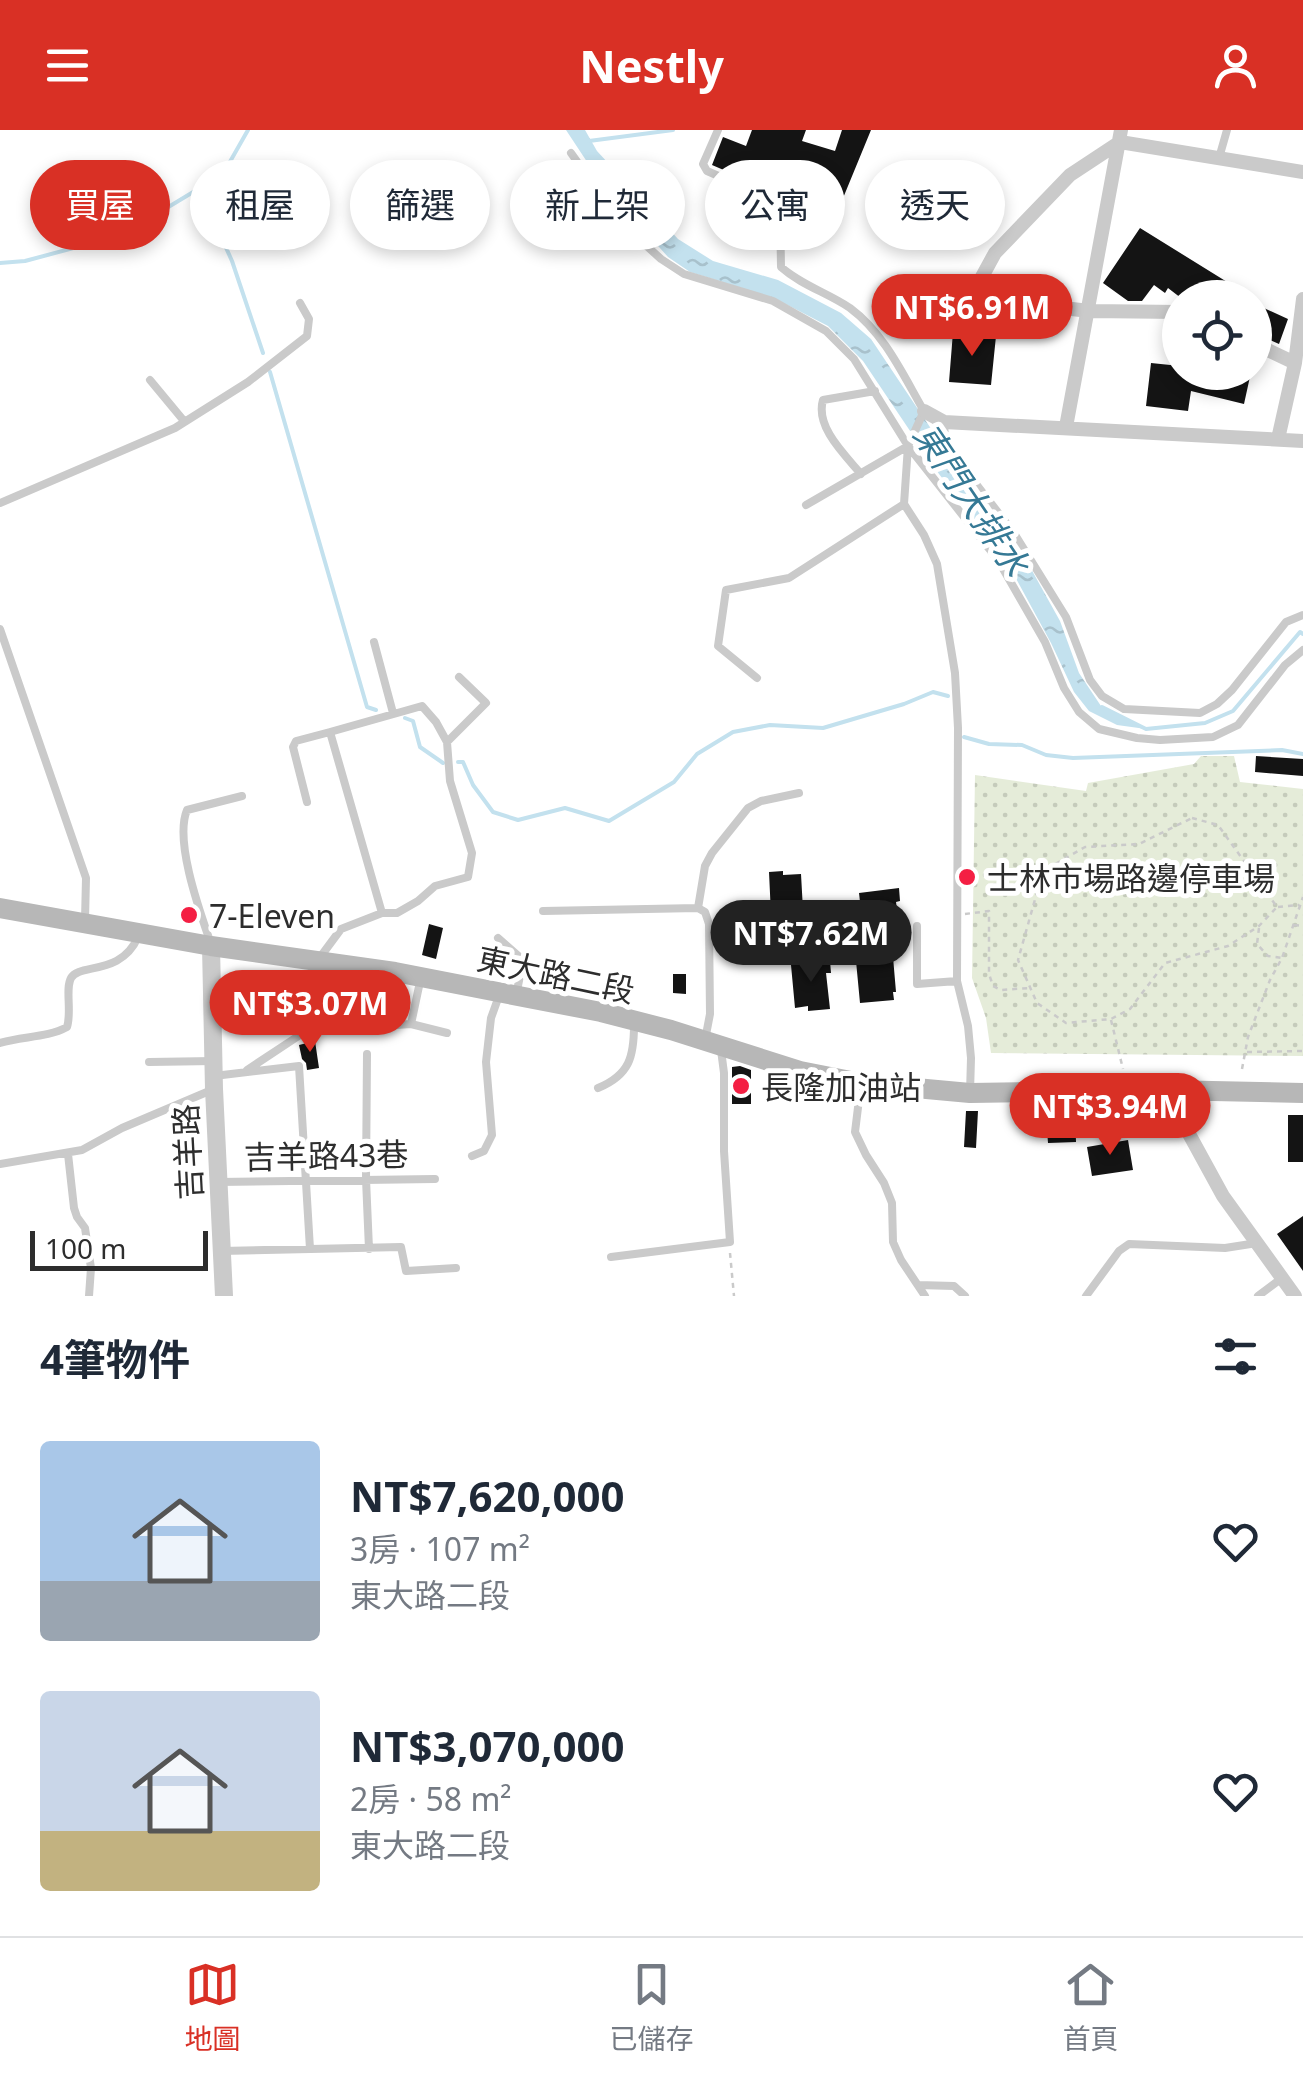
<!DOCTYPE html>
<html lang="zh-TW">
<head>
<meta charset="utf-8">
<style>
  :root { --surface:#fff; --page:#f6f6f7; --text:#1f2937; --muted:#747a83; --line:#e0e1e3; --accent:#d93025 }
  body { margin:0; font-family:"Noto Sans","Noto Sans TC",sans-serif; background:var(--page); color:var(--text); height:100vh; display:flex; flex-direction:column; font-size:38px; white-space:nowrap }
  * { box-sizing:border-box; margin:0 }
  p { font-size:32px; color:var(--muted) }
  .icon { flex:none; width:55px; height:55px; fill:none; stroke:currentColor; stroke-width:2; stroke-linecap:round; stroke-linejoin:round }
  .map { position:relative; height:1166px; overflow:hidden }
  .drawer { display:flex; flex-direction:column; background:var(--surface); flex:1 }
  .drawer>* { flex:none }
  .top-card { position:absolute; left:30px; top:30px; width:1245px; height:90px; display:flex; gap:20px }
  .buttons { position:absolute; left:1162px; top:150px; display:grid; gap:20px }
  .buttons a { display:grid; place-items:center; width:110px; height:110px; border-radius:50%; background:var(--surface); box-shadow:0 5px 15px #0003; font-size:50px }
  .scale { position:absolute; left:30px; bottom:25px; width:178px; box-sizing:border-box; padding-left:10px; border:5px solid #2d2d2d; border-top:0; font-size:28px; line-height:35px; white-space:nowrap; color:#2d2d2d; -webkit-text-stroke:8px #fff; paint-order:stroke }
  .price { position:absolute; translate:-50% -85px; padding:0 22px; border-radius:35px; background:var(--accent); color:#fff; font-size:32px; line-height:65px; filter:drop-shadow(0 2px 5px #0008) }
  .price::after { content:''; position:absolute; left:50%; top:60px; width:30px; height:22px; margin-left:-15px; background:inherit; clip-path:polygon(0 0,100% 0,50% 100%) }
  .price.current { background:#222; color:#fff }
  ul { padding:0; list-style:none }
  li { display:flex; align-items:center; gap:30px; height:250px; padding:0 40px }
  li span { display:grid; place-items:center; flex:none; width:280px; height:200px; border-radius:10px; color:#555 }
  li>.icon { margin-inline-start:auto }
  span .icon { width:120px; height:120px; fill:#fffc; stroke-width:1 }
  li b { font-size:42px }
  h2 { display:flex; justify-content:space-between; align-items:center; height:120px; padding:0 40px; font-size:42px }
  .pill { padding:0 35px; border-radius:45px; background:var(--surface); box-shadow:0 5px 15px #0003; font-size:35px; line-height:90px }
  .pill.current { background:var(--accent); color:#fff }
  header { display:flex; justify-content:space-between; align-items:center; height:130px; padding:0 40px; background:var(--accent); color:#fff; font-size:45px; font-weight:700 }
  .menu { display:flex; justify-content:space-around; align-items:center; height:140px; border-top:2px solid var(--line); background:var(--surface); font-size:28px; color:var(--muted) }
  .menu a { display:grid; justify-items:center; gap:5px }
  .menu .current { color:var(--accent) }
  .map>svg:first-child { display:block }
  .park { fill:url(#park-dots) }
  .water { fill:url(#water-ripples) }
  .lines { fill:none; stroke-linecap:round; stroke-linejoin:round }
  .stream { stroke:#c3e1ee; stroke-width:4 }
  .building { fill:#141414 }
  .path { stroke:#cacaca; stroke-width:2.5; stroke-dasharray:5 5; stroke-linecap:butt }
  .service { stroke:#cacaca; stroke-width:8 }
  .minor { stroke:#cacaca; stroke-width:14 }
  .tertiary { stroke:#cacaca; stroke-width:18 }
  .secondary { stroke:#b7b7b7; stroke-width:20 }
  .poi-dot { fill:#f41f43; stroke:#fff; stroke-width:4 }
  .labels { text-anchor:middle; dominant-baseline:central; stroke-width:10; stroke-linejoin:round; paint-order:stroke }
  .poi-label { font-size:32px; fill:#2d2d2d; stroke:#fff; text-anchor:start }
  .street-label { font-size:32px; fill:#2d2d2d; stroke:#fff }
  .water-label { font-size:35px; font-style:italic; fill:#357995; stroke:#fff }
</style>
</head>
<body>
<header><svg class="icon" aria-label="menu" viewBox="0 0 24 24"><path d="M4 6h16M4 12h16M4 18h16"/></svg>Nestly<svg class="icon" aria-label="person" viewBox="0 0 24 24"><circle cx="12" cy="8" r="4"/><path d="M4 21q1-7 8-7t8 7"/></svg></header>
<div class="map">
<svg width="1303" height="1166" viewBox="0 0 1303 1166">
  <defs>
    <pattern id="park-dots" width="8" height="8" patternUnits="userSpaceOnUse" patternTransform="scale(2.5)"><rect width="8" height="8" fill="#e5ecd9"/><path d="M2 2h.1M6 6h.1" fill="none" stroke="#c5cbbb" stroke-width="1.8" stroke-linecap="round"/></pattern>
    <pattern id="water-ripples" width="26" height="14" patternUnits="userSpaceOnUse" patternTransform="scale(2.5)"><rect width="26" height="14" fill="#c3e1ee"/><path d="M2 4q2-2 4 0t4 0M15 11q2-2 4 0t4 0" fill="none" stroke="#a8c1cc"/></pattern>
  </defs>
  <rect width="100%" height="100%" fill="#fff"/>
  <path class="park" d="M1201,626H1234L1240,652L1303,659V926L991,923L986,888L972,848L975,645L1086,661L1088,653L1194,634Z"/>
  <path class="water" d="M566,0H585L597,21L678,109L713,131L778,150L841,183L871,209L954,333L1020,419L1060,491L1079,543L1101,576L1146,599L1117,595L1089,581L1074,562L1051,513L1006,430L939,344L863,231L828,196L774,168L690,142L668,127L599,50Z"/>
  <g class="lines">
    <path class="stream" d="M589,11L673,0
      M200,60L232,131L263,223
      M0,133L25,131L122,105L223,44L248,0
      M270,242L367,577L376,580
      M1102,577L1146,599L1205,593L1233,581L1300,502L1303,504
      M405,588L413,591L420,617L443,633
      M964,607L989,614L1022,615L1046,625L1073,628L1282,620L1303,624
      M458,632H463L473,655L493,682L518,690L565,678L609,691L674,652L697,624L733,602L770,595L823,598L904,574L933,562L948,566"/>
  </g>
  <path class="building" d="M752,0H806L802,11L835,21L842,0H871L834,90L809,80L819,55L769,35L761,56L712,35L723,7L746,16Z
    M1140,98L1240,160L1235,168H1193L1185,163L1181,168L1168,158L1165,163L1154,155L1142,171H1128L1103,153Z
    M1255,174L1288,189L1279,214L1255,203Z
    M953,202L996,206L991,255L949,252Z
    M1151,233L1180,236V242H1251L1244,274L1191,261L1188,281L1146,276Z
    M1256,626L1303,629V646L1255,642Z
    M783,741V745L801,744L803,780L785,781V784L771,785L769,742Z
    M899,758L900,771L896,772L900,802L864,807L859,763Z
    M429,794L443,798L436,829L422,825Z
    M893,827L896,862H893L894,870L860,873L856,831Z
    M830,831L831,843H826L830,879L808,881V876L795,878L791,835Z
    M673,844H686V864L673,863Z
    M315,911L319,938L307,940L306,933L302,929L299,915Z
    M740,936L751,940V974H732V937Z
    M966,981H978L976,1018L964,1017Z
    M1075,984L1076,1012L1048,1013L1046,986Z
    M1288,985H1303V1032H1288Z
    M1128,1010L1133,1040L1092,1046L1087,1017Z
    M1303,1086V1141L1277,1104Z"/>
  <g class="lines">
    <path class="path" d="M1192,688L1218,695L1277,777L1259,796L1228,816L1165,833L1130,879L1111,889L1066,893L1037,873L1018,830L1043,741L1085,717L1139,714Z
      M1278,777L1299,775
      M965,784L989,781V844L993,856L1001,860L1029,858
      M1294,795L1303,796
      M1259,798L1257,814L1268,826L1282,828
      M1111,890L1123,939
      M1247,922L1303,921
      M1242,939L1248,907L1270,850L1282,828L1303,767
      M730,1123L734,1166"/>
    <path class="service" d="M718,0L703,34L707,41L765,66L780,77L781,137C801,155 828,163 850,178C885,204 903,245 924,281L908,316L904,374L924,405L937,434L955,543L958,598L957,851L968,896L971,928L970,963
      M571,23L603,68L639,109L661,129L684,144L773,171L826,201L854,229L908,316L998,430L1045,512L1064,558L1079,582L1099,599L1137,608L1160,610L1213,607L1238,595L1285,535L1303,520
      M1219,28L1227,0
      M150,250L184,291
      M944,293L945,308L952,323L1014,403L1066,487L1090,550L1102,566L1124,579L1200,583L1217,574L1232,560L1286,492L1303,485
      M861,344C845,325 815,297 823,270L875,261
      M0,373L175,298L248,252L307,206L309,189L300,173
      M806,375L908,316
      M0,499L86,748L85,790
      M374,512L393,583
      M757,548L718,516L726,460L789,448L904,374
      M307,672L293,617L296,611L330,602
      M543,781L698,778
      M382,783H397L418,771L435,756L468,747L472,723L450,651L447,612L486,573L459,547
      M917,796V854L957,851
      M498,808L523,830L517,861
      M211,814C200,782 174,711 187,680L242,666
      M321,826L341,799L382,783L330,602L422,576L436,592L447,612
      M421,847L411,894L447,903
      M705,910L710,884L709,794L705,782L698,778L705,736L712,723L748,678L761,671L799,663
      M0,913C22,906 47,908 67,897C72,882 65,859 71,848C79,833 121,846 138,807
      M367,924L366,1049L369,1119
      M149,932L214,931
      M247,940L306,901L411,894
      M214,946L299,936L310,1119
      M861,953L855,1002L866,1025L884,1053L892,1073L893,1112L901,1130L925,1166
      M598,958C630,945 634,926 634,895
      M68,1024L74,1078L77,1087L85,1098L91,1138L89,1166
      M472,1026L484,1021L492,1005L486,932L491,888L500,863
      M0,1034L82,1020L122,998L214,959
      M218,1052L435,1049
      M221,1121L401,1117L406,1141L456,1138
      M611,1127L730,1112L724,1021V943L721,920
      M918,1155L954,1156L965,1166
      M1086,1166L1119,1121L1129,1114L1225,1118L1257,1113
      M1258,1166L1282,1148"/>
    <path class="minor" d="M1180,182L1089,181L971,167L995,123L1070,45L1120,12L1303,42
      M1255,214L1295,233
      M924,281L944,292L1303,311
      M1066,297L1121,0
      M1278,309L1295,233L1303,169
      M1165,960L1223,1066L1295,1166"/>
    <path class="tertiary" d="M211,816L214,959L224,1166"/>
    <path class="secondary" d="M0,778L211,816L395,842L601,882L671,900L800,941L861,953L970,963L1165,960L1303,963"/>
  </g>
  <g class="poi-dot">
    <circle cx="967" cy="747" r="10"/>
    <circle cx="189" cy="785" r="10"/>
    <circle cx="741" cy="956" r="10"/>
  </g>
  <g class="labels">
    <g class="poi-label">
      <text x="987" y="747">士林市場路邊停車場</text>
      <text x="209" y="785">7-Eleven</text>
      <text x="761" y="956">長隆加油站</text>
    </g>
    <g class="street-label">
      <text transform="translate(556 844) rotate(12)">東大路二段</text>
      <text transform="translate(187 1022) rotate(-93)">吉羊路</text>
      <text transform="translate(326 1025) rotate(-1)">吉羊路43巷</text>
    </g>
    <g class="water-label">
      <text transform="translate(972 369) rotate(56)">東門大排水</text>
    </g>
  </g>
</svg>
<div class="buttons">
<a><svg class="icon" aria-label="locate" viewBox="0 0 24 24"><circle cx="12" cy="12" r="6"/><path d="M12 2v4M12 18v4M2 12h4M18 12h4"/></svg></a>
</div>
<div class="scale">100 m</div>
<b class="price" style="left:972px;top:229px">NT$6.91M</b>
<b class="price current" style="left:811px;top:855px">NT$7.62M</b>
<b class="price" style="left:310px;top:925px">NT$3.07M</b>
<b class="price" style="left:1110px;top:1028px">NT$3.94M</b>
<div class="top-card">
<a class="pill current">買屋</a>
<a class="pill">租屋</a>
<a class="pill">篩選</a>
<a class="pill">新上架</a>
<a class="pill">公寓</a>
<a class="pill">透天</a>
</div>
</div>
<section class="drawer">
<h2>4筆物件<svg class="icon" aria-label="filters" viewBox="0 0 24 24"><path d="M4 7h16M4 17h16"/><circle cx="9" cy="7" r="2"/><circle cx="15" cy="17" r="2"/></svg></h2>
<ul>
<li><span style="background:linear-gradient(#a9c7e8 70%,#9aa5b1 0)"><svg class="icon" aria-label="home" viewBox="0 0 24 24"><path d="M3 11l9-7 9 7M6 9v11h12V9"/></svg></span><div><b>NT$7,620,000</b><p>3房 · 107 m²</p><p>東大路二段</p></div><svg class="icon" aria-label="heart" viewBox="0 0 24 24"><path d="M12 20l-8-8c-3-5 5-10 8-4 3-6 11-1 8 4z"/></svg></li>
<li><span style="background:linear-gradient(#c9d6e8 70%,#c2b280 0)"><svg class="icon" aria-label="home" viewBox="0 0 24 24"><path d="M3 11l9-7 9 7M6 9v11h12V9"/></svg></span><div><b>NT$3,070,000</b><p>2房 · 58 m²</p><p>東大路二段</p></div><svg class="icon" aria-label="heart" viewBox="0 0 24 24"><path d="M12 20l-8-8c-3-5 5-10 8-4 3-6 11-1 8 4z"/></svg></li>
</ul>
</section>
<nav class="menu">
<a class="current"><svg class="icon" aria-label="map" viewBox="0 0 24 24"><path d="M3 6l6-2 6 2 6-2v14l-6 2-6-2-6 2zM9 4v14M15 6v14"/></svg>地圖</a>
<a><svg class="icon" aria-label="saved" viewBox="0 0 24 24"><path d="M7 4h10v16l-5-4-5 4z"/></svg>已儲存</a>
<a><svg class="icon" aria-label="home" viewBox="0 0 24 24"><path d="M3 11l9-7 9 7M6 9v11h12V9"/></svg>首頁</a>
</nav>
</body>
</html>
